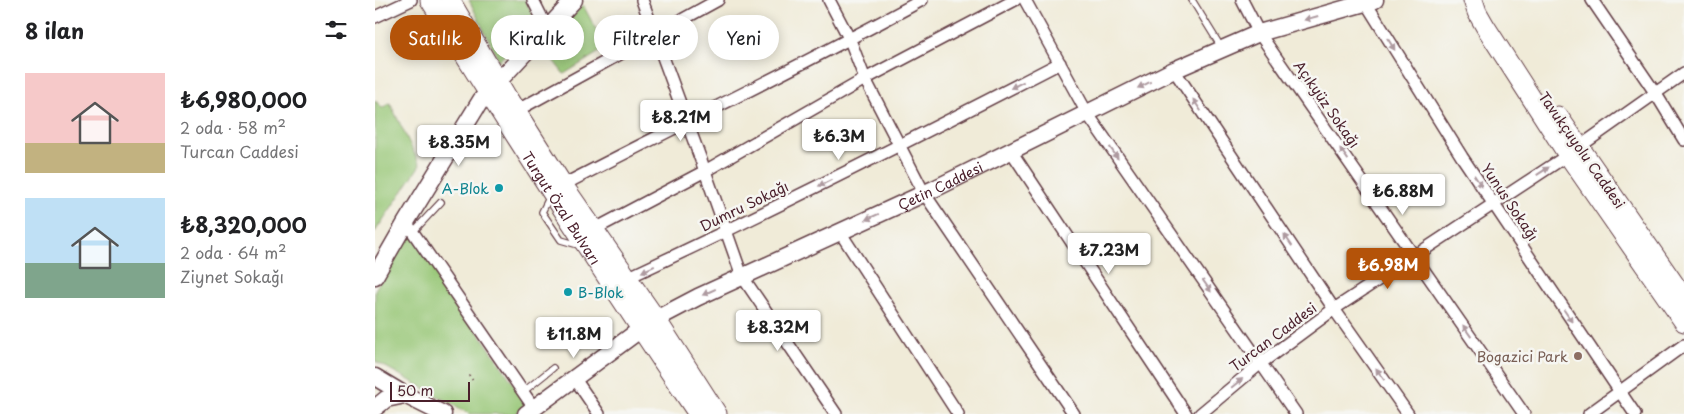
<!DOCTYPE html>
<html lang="tr">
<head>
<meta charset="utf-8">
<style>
  :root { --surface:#fff; --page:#f2f2f2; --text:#202124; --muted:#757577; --accent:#b45309 }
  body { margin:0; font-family:"Playpen Sans",sans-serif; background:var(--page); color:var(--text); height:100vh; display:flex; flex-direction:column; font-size:19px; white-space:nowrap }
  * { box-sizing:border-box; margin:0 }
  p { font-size:16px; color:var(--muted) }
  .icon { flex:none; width:28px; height:28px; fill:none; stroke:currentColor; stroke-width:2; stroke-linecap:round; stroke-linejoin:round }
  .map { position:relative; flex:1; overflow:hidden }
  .details { display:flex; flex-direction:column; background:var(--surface); width:375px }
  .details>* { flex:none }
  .top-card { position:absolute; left:15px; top:15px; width:475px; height:45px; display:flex; gap:10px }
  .scale { position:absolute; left:15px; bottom:12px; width:80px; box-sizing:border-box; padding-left:5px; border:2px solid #4a1f2b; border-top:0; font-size:14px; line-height:18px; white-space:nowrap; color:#4a1f2b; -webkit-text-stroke:4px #f6f6f2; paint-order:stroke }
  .price { position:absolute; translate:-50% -42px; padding:0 11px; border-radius:5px; background:#fff; color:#222; font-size:16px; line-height:32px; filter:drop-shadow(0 1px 2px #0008) }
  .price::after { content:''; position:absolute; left:50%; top:30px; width:15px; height:11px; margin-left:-8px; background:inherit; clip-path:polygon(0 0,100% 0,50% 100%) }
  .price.selected { background:var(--accent); color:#fff }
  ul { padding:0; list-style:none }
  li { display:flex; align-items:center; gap:15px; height:125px; padding:0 25px }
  li span { display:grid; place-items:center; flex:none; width:140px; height:100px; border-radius:0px; color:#555 }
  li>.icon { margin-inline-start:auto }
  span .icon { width:60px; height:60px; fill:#fffc; stroke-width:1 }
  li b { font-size:21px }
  h2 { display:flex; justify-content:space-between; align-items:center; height:60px; padding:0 25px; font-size:21px }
  .pill { padding:0 18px; border-radius:22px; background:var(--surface); box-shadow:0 2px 12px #0003; font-size:18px; line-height:45px }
  .pill.selected { background:var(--accent); color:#fff }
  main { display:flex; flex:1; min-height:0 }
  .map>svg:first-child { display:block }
  .green { fill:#96c675; stroke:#707250 }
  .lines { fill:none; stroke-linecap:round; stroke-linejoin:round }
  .lane-casing { stroke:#633e45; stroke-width:8 }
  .street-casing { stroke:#633e45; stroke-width:14 }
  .secondary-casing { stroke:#633e45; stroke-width:19 }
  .primary-casing { stroke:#633e45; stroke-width:21 }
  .path { stroke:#633e45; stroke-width:2; stroke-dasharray:1 4; stroke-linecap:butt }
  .lane { stroke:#fff; stroke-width:5.5 }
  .street { stroke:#fff; stroke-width:11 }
  .secondary { stroke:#fff; stroke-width:16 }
  .primary { stroke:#fff; stroke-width:19 }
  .oneway { fill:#ae9aa0 }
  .culture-dot { fill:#0f9aa8; stroke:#f6f6f2; stroke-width:2 }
  .education-dot { fill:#8d6e63; stroke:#f6f6f2; stroke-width:2 }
  .labels { text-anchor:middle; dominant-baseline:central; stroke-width:5; stroke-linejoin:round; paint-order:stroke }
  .street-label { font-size:14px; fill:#4a1f2b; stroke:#f6f6f2 }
  .culture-label { font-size:14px; fill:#0d838f; stroke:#f6f6f2; text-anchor:end }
  .education-label { font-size:14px; fill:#785e54; stroke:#f6f6f2; text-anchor:end }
</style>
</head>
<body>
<main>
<section class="details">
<h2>8 ilan<svg class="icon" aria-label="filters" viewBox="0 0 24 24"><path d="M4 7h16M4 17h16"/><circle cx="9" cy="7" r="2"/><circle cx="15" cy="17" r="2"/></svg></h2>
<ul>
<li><span style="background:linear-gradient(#f6c9c9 70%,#c2b280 0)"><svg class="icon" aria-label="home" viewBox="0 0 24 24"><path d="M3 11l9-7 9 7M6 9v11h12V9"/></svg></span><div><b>₺6,980,000</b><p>2 oda · 58 m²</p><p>Turcan Caddesi</p></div></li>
<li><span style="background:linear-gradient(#bfe0f5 65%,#7fa58c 0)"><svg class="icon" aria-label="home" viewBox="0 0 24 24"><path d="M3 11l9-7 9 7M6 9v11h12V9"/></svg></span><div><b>₺8,320,000</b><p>2 oda · 64 m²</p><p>Ziynet Sokağı</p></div></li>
</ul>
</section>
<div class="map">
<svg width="1309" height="414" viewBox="0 0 1309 414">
  <rect width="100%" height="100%" fill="#f6f6f2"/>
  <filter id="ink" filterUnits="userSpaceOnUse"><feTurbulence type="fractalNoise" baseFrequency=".02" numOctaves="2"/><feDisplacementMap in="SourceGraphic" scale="10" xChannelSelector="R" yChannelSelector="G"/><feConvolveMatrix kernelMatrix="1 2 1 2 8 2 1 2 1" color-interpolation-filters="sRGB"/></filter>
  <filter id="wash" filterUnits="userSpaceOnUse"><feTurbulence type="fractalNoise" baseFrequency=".0096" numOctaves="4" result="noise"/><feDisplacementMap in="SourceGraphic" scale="20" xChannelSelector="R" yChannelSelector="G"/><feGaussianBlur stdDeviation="1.12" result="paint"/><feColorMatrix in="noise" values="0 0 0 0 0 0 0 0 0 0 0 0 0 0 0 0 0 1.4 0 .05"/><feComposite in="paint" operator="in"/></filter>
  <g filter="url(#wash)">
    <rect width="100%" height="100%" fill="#f0ebd8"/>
    <path class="green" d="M94,0H150L161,21L124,61Z
      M208,5L231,48L189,74L168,48Z
      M0,100L7,108L15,103L45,165L0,232Z
      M34,230L153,405L139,414H95L0,361V290Z"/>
  </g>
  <g filter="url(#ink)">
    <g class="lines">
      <defs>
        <path id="lane" d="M817,0L846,47
          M175,196L167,212L186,240L207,246
          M38,232L66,202
          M148,392L178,368"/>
        <path id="street" d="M158,0L172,28
          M267,0L330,171L367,276L461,414
          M454,0L475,40L490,79L549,193L699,414
          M650,0L712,113L921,414
          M867,0L884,33L1149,414
          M989,0L1087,157L1260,414
          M1217,0L1281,94L1309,140
          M0,17L36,0
          M799,70L959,309L1033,414
          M141,111L343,0
          M1204,147L1309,73
          M636,151L811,414
          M188,185C307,123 429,65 547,0
          M31,222L159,408
          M218,230L330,171L490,79L640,0
          M465,232L583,414
          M252,278C398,210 542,137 685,63
          M200,379L224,414
          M825,414L886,363L959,309L1193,155
          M1214,414L1309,345"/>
        <g id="secondary">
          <path d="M0,276L31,222L106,100L199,0"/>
          <path d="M0,377L30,395L68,414"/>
          <path d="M0,408L11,399L30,395"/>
          <path id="s1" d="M151,414L266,329L281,319L323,297L561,188L799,70L884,33L1000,0"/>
        </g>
        <g id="primary">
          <path id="s2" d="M55,0C142,140 231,278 323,414"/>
          <path d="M75,0L132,97L188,185L281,319L342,414"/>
          <path d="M1098,0L1102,12L1110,26L1193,155L1309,322"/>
          <path d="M1183,116L1309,298"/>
        </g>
      </defs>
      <use href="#lane" class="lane-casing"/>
      <use href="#street" class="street-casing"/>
      <use href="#secondary" class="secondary-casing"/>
      <use href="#primary" class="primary-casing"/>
      <path class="path" d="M94,375L98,381"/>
      <use href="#lane" class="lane"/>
      <use href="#street" class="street"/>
      <use href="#secondary" class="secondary"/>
      <use href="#primary" class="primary"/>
    </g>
    <defs><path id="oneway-solid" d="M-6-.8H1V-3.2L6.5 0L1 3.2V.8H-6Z" transform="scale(1.25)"/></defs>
    <g class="oneway">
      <use href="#oneway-solid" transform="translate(936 18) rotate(164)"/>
      <use href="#oneway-solid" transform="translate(1016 44) rotate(58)"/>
      <use href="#oneway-solid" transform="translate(642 85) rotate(153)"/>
      <use href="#oneway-solid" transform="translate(769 85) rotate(154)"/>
      <use href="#oneway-solid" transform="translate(822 105) rotate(-124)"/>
      <use href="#oneway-solid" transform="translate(739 153) rotate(55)"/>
      <use href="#oneway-solid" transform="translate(969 154) rotate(-125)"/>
      <use href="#oneway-solid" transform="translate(1168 171) rotate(-33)"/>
      <use href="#oneway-solid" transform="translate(1103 181) rotate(57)"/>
      <use href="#oneway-solid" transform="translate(450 183) rotate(154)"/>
      <use href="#oneway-solid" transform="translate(497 217) rotate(156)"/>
      <use href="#oneway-solid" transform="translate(913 240) rotate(-124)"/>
      <use href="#oneway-solid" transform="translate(273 269) rotate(155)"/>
      <use href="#oneway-solid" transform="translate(832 286) rotate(55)"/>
      <use href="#oneway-solid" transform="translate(334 292) rotate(155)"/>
      <use href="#oneway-solid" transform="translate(1193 316) rotate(56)"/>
      <use href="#oneway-solid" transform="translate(1092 331) rotate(-125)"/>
      <use href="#oneway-solid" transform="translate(1005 374) rotate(-125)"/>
      <use href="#oneway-solid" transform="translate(862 383) rotate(-39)"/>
    </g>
  </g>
  <g class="culture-dot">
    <circle cx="124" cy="188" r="5"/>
    <circle cx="193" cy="292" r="5"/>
  </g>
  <circle class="education-dot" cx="1203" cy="356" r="5"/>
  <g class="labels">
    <g class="street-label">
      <text transform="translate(952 104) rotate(55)">Açıkyüz Sokağı</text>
      <text transform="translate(1207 150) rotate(55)">Tavukçuyolu Caddesi</text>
      <text stroke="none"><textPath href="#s1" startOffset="475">Çetin Caddesi</textPath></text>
      <text transform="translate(1135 202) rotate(56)">Yunus Sokağı</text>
      <text transform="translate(369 206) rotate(-26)">Dumru Sokağı</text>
      <text stroke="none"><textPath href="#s2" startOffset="246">Turgut Özal Bulvarı</textPath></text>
      <text transform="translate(898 337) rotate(-37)">Turcan Caddesi</text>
    </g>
    <g class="culture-label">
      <text x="114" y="188">A-Blok</text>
      <text x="203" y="292" text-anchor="start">B-Blok</text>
    </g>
    <g class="education-label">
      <text x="1193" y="356">Bogazici Park</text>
    </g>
  </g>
</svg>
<div class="scale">50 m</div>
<b class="price" style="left:306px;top:142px">₺8.21M</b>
<b class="price" style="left:464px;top:161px">₺6.3M</b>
<b class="price" style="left:84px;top:167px">₺8.35M</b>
<b class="price" style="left:1028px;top:216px">₺6.88M</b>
<b class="price" style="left:734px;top:275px">₺7.23M</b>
<b class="price selected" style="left:1013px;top:290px">₺6.98M</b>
<b class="price" style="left:403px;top:352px">₺8.32M</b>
<b class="price" style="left:199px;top:359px">₺11.8M</b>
<div class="top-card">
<a class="pill selected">Satılık</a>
<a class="pill">Kiralık</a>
<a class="pill">Filtreler</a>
<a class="pill">Yeni</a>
</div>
</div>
</main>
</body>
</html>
